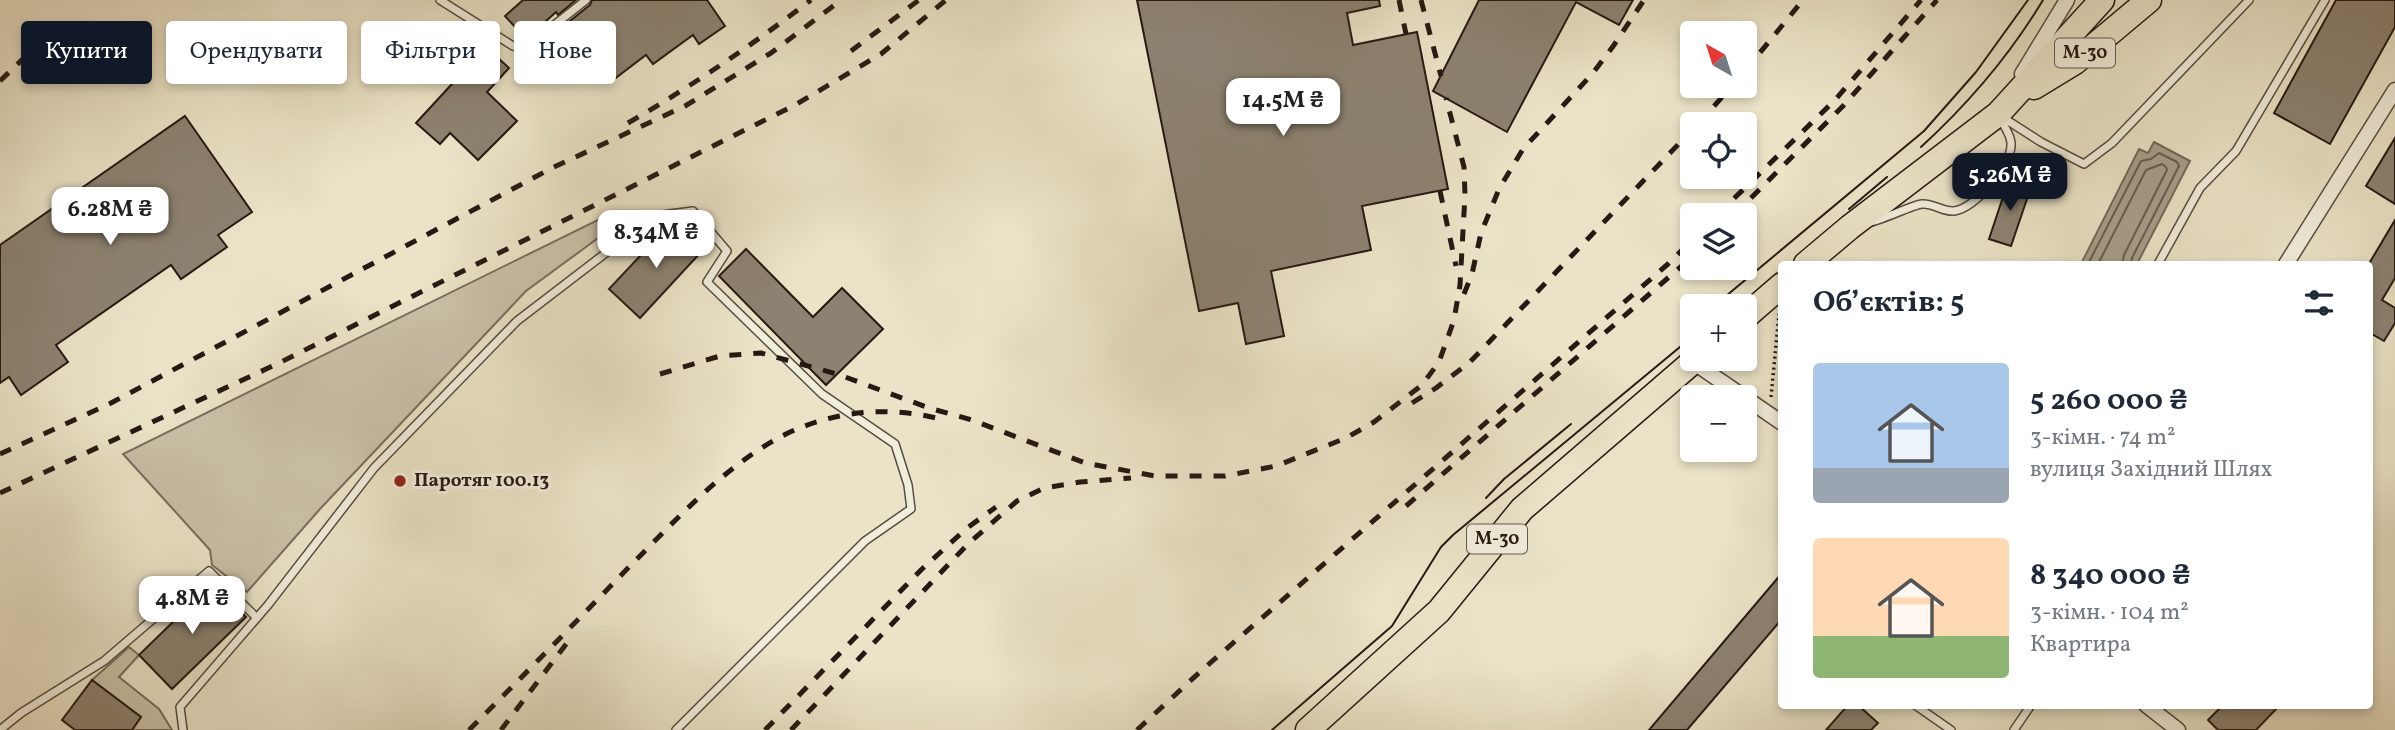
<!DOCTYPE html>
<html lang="uk">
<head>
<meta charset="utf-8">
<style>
  :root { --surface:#fff; --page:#f6f6f7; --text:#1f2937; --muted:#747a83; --accent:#111827 }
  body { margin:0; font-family:Vollkorn,serif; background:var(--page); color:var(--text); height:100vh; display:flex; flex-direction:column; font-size:26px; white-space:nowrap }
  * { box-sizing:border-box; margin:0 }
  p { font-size:23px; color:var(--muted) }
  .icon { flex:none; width:38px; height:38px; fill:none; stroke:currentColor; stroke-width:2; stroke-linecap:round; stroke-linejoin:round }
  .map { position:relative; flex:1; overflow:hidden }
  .drawer { position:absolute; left:1778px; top:261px; width:595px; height:448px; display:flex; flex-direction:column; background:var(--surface); border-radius:7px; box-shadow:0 4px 10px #0003 }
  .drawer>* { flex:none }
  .hud { position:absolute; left:21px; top:21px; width:665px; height:63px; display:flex; gap:14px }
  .needle { width:46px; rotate:321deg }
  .tools { position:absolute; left:1680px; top:21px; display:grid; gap:14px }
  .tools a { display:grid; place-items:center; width:77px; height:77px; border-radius:7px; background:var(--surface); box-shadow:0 4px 10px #0003; font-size:35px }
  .price { position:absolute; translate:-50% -60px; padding:0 16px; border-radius:14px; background:#fff; color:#222; font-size:23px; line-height:46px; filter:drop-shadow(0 2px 4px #0008) }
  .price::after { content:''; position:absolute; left:50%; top:42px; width:21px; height:16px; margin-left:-10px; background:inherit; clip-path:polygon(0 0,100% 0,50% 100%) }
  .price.current { background:var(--accent); color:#fff }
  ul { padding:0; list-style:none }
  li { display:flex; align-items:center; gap:21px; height:175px; padding:0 35px }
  li span { display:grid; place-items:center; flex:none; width:196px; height:140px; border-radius:7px; color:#555 }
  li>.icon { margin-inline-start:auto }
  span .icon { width:84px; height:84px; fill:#fffc; stroke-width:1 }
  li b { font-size:30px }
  h2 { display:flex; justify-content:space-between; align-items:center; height:84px; padding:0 35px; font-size:30px }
  .chip { padding:0 24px; border-radius:7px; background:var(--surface); box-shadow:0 4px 10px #0003; font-size:24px; line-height:63px }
  .chip.current { background:var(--accent); color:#fff }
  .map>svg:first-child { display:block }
  .green { fill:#c9c1a8; stroke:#786d5e; stroke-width:2 }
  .water { fill:#a79e8a; stroke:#73695a; stroke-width:2 }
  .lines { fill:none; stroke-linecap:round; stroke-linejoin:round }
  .shore { stroke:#665c4e; stroke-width:2 }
  .building { fill:#8c8271; stroke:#261913; stroke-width:2 }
  .lane-casing { stroke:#574c40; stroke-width:10 }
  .street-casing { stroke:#574c40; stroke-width:17 }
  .highway-casing { stroke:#261913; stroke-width:27 }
  .path { stroke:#261913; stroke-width:3.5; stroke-dasharray:2 3.5; stroke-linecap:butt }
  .lane { stroke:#f1eddb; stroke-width:7 }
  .street { stroke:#f1eddb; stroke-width:14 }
  .highway { stroke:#eae3c7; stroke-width:24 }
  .tram { stroke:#261913; stroke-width:2 }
  .rail { stroke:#261913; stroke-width:5; stroke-dasharray:12 12; stroke-linecap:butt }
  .poi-dot { fill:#8f2418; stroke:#f1eddb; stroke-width:2.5 }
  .labels { text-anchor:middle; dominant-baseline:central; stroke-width:6; stroke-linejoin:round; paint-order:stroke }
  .shield { fill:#f1eddb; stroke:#63594f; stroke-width:2 }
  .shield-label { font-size:18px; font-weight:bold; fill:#261913 }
  .poi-label { font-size:19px; font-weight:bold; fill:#261913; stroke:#f1eddb; text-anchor:start }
</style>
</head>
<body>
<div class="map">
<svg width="2395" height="730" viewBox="0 0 2395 730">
  <rect width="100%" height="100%" fill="#eae3c7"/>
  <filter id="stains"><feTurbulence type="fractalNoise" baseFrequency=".00286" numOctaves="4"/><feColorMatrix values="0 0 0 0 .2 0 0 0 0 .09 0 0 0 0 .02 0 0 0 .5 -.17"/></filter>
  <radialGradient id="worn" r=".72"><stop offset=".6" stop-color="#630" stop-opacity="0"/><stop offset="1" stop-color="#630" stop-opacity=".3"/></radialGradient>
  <path class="green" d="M614,212L620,222L526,291L320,509L247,592L212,565L210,550L123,454Z
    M129,647L139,655L119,677L159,709L172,730H132L141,717L92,680Z"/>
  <path class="water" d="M2154,142L2190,161L2137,264H2081L2139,149L2148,153Z"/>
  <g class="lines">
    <path class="shore" d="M2088,264L2141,161L2151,159L2159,153L2177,162L2179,166L2132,258L2131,264
      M2098,264L2146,170L2162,164L2166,167L2167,170L2124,255L2122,264"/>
  </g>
  <path class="building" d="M523,0H576L558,15L556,12L526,39L505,16Z
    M592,0H707L725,26L699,44L693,35L653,64L646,55L609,83L565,25L590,5Z
    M1137,0H1379L1380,6L1347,13L1353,45L1417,32L1448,189L1362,206L1371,250L1271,271L1284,336L1246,344L1238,303L1199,311Z
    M1479,0H1633L1619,25L1576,2L1507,132L1433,91Z
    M2336,0H2395V27L2330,144L2274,113Z
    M486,47L509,68L487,92L517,121L478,160L450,133L440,144L416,123Z
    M185,116L252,212L218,235L227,247L181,279L171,265L56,345L68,362L21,395L9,377L0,383V245Z
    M2395,138V204L2366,186Z
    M2009,179L2031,187L2011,246L1989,239Z
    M2395,220V278L2382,300L2395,308V323L2384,341L2370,333V262Z
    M672,222L702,251L640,318L609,289Z
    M746,249L813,317L842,288L883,329L826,385L719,276Z
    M1782,573V619L1687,730H1649Z
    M213,583L246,617L172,689L139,655Z
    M92,680L141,717L132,730H75L62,720Z
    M1848,705H1858L1878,723L1871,730H1826Z
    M2223,705H2280L2256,730H2218L2208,720Z"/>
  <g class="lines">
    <defs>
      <path id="lane" d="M440,0L513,46L524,49L586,0
        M2002,117L2041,142L2084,164L2112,143L2249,0
        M1871,222C1885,219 1912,205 1922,204C1933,203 1943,212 1954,211C1975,209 2013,164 2011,143C2011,135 2003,125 2000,118
        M2158,264L2200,188L2236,151L2325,0
        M1915,705L1951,730
        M0,730L21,713L104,661L209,571L257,618
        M183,730L180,707L268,605L374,468L517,321L654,216L693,211L727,251L707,282L822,394L895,444L908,485L911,509L865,541L676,730
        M2014,730L2031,705"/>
      <path id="street" d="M2022,74L2067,0
        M2286,264L2395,90
        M1693,362L1782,423
        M2146,705L2178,730"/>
      <path id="highway" d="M2034,87L2075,62L2149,0
        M1806,264L1850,227L1998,114L2102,0
        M1745,317L1782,285
        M1308,730L1439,611L1522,509L1696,359"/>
    </defs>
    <use href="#lane" class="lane-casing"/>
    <use href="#street" class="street-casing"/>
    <use href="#highway" class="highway-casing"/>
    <path class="path" d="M1771,397L1779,314"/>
    <use href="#lane" class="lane"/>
    <use href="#street" class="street"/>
    <use href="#highway" class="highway"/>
    <path class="tram" d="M1921,147C1968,104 2010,55 2043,0
      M1849,209L1887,177
      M1714,306L1924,131L1976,72L2028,0
      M1486,498L1504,479L1571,424
      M1272,730L1392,626L1441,547L1453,535L1692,337"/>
    <path class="rail" d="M1399,0L1406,34
      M1421,0L1441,76
      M851,51L919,0
      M1745,71L1803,0
      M0,81L58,25
      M628,123C692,86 752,45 811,0
      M1698,124L1732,86
      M1440,191L1456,266
      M1717,215L1835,100L1921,0
      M1734,215L1843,106L1937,0
      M1464,294L1472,274L1481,233L1499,189L1523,149L1593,73L1614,45L1644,0
      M660,374L720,356L761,353L837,374L929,408L972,420L1085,463L1155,476H1225L1276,466L1346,438L1374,422L1422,385L1439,362L1454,320L1460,285L1465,195L1464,167L1446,98
      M1412,403L1436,388L1469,363L1692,130
      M0,454L111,403L552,168L685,106L771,53L841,0
      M0,493L279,363L795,105L881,54L946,0
      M1406,506L1692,257
      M469,730C523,676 576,622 629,567C676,520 726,464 786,434C834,411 886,406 936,418
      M501,730L573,635
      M765,730L922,569L967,528L996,507
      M791,730L968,544L1017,501L1044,488L1080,482L1131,478
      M1137,730L1201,671L1668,264L1692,240"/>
  </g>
  <circle class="poi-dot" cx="400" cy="481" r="7"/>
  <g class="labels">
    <g class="shield">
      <rect x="2055" y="38.5" width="60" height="29" rx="5"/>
      <rect x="1467" y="524.5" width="60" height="29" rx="5"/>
    </g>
    <g class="shield-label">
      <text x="2085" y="53">М-30</text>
      <text x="1497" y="539">М-30</text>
    </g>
    <g class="poi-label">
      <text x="414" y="481">Паротяг 100.13</text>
    </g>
  </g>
  <rect width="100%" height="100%" filter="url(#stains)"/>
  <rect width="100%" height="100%" fill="url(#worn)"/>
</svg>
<div class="tools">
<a><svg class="needle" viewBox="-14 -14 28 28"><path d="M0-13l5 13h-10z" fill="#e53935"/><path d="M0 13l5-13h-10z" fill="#747a83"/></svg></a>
<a><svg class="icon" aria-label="locate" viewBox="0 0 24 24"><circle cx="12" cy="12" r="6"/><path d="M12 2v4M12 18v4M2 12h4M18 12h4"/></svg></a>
<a><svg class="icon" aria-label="layers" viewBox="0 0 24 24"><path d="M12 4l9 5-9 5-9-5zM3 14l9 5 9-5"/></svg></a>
<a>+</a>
<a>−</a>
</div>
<b class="price" style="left:1283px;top:138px">14.5M ₴</b>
<b class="price current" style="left:2010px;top:213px">5.26M ₴</b>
<b class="price" style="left:110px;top:247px">6.28M ₴</b>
<b class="price" style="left:656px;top:270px">8.34M ₴</b>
<b class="price" style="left:192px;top:636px">4.8M ₴</b>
<div class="hud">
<a class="chip current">Купити</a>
<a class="chip">Орендувати</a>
<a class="chip">Фільтри</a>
<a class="chip">Нове</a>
</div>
<section class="drawer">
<h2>Об’єктів: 5<svg class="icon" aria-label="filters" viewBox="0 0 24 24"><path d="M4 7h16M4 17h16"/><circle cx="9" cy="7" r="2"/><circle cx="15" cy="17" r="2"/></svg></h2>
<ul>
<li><span style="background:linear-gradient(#a9c7e8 75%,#9aa5b1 0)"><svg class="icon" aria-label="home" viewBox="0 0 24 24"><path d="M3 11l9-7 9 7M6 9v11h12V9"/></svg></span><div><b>5 260 000 ₴</b><p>3-кімн. · 74 m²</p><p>вулиця Західний Шлях</p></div></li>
<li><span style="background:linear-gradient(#ffd9b3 70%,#8fb573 0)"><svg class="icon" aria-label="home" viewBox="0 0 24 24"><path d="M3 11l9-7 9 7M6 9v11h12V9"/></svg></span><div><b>8 340 000 ₴</b><p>3-кімн. · 104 m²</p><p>Квартира</p></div></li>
</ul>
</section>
</div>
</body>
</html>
